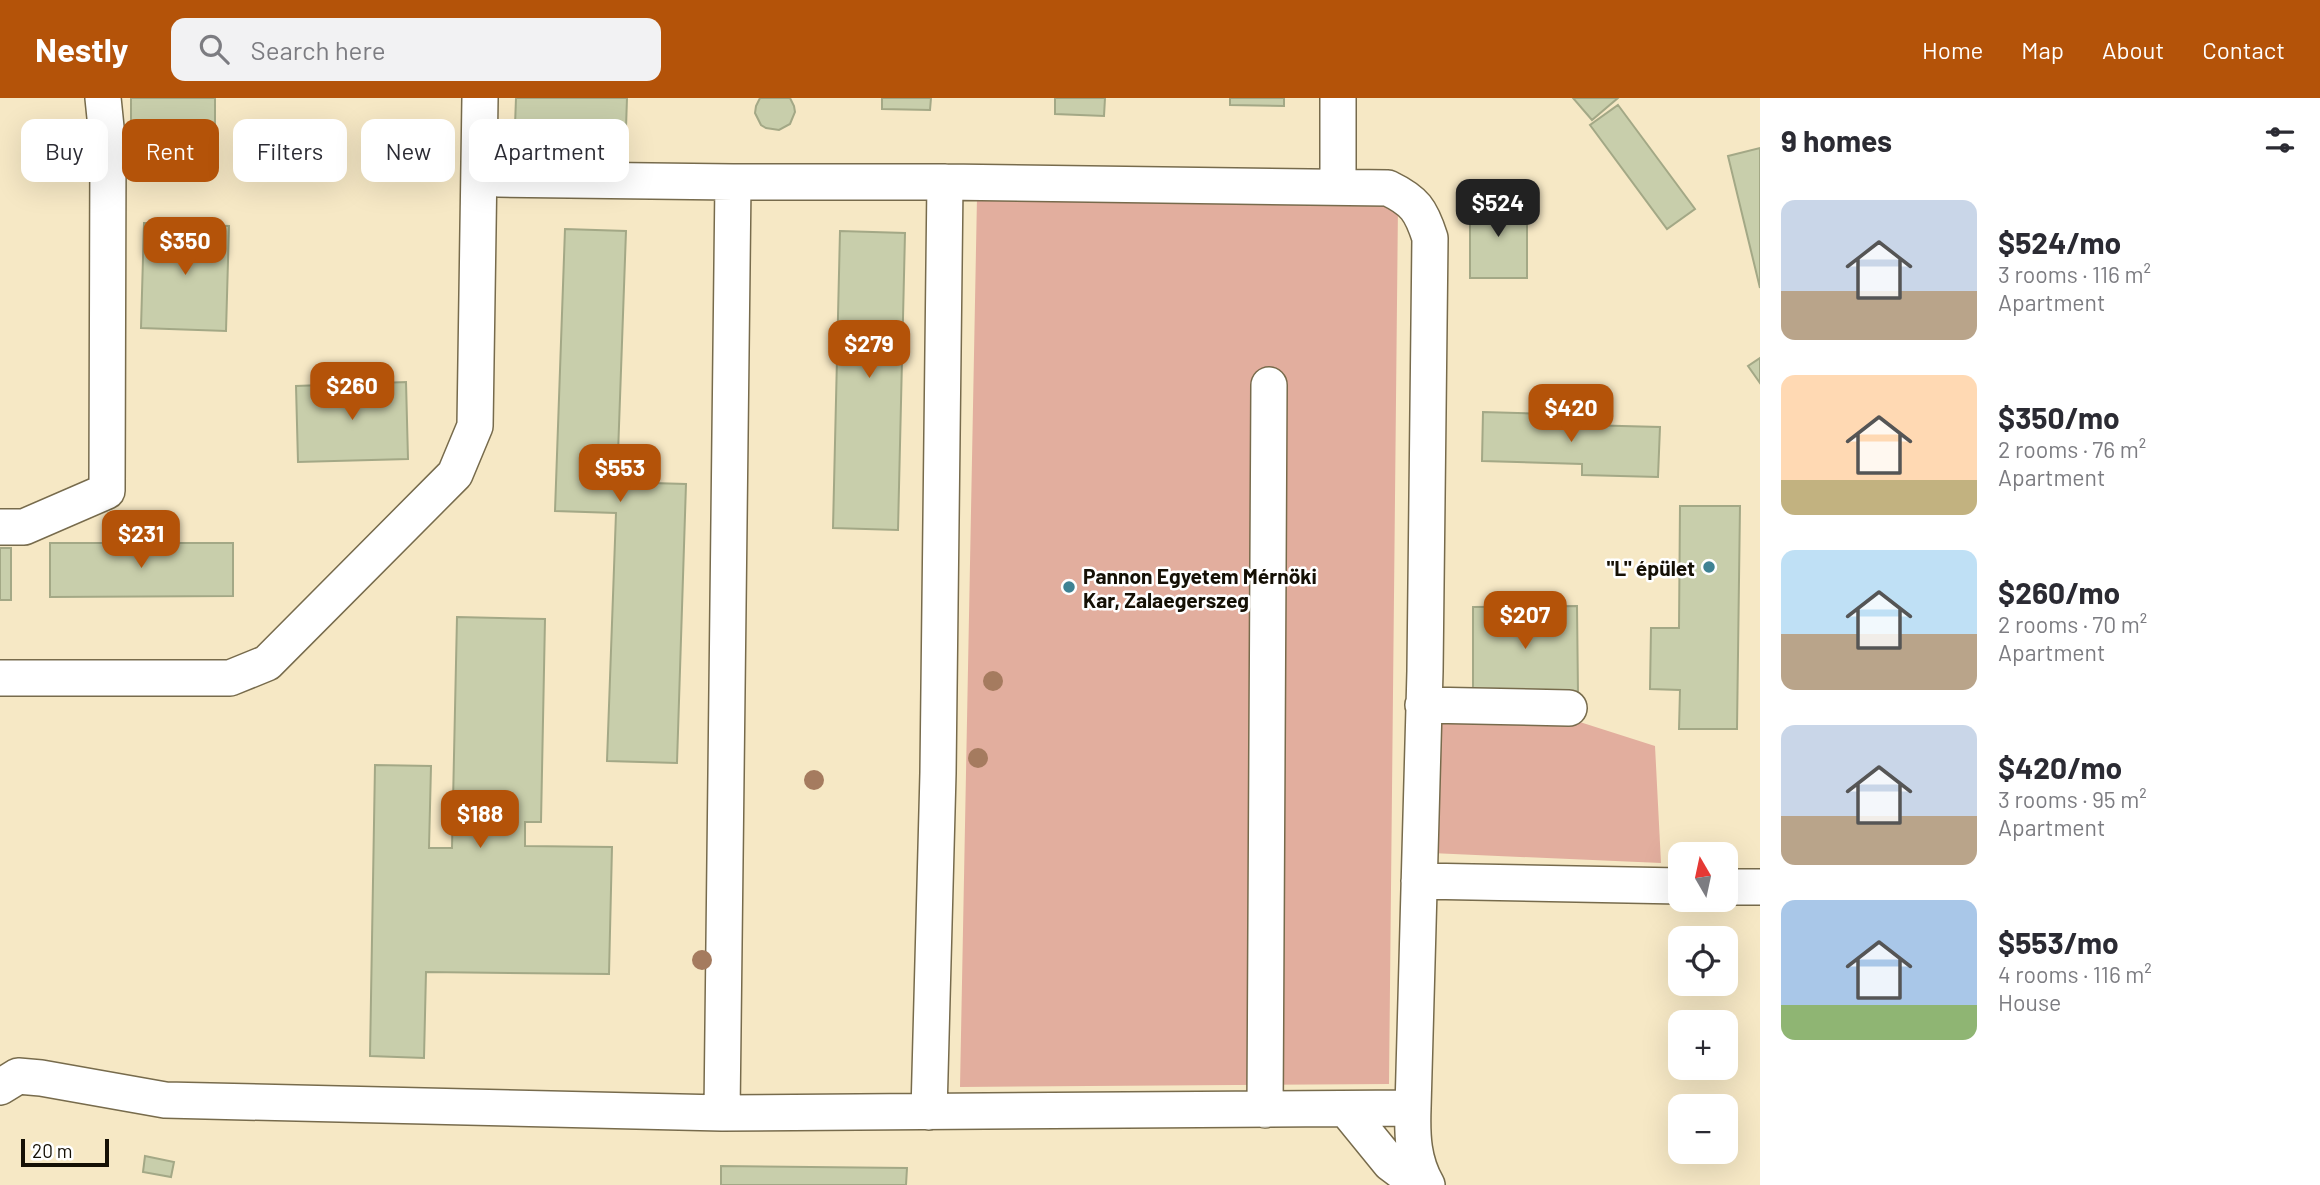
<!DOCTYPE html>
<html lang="en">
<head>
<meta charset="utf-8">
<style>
  :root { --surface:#fff; --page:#f2f2f3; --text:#2b2b33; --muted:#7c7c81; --accent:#b45309 }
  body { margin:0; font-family:Barlow,sans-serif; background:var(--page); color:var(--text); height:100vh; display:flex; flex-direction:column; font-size:26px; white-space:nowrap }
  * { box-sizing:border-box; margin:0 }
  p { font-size:23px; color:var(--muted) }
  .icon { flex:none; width:38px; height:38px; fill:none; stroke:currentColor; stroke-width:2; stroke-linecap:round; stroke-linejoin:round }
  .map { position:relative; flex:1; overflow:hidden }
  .drawer { display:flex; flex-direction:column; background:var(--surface); width:560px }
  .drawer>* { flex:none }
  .hud { position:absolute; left:21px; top:21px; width:665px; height:63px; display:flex; gap:14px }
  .needle { width:46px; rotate:351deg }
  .controls { position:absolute; left:1668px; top:744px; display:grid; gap:14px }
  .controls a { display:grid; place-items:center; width:70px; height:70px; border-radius:14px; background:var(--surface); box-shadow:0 7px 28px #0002; font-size:35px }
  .scale { position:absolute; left:21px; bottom:18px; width:88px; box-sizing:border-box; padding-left:7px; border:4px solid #151005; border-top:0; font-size:19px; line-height:24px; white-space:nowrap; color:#151005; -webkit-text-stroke:5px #fff; paint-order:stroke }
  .price { position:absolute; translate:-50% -60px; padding:0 16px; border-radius:14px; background:var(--accent); color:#fff; font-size:23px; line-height:46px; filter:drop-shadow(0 2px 4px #0008) }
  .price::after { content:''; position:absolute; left:50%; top:42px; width:21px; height:16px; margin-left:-10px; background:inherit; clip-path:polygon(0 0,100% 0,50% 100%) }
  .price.active { background:#222; color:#fff }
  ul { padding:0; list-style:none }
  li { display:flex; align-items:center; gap:21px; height:175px; padding:0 21px }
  li span { display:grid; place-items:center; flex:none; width:196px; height:140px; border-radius:14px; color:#555 }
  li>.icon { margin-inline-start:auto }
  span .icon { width:84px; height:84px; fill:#fffc; stroke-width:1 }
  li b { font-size:30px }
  h2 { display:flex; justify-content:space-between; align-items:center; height:84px; padding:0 21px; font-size:30px }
  .chip { padding:0 24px; border-radius:14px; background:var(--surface); box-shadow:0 7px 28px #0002; font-size:24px; line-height:63px }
  .chip.active { background:var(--accent); color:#fff }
  header { display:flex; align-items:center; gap:42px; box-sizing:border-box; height:98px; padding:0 35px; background:var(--accent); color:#fff }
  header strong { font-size:33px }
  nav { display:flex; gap:38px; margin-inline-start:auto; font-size:24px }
  .search { width:490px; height:63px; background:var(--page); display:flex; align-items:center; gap:18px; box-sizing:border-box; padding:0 24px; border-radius:14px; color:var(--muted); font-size:26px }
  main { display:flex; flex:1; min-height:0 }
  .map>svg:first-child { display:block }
  .green { fill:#e2ae9e }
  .building { fill:#c8ceab; stroke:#a3a886; stroke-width:2 }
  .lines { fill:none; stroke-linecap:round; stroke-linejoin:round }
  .minor-casing { stroke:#776b4c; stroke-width:38 }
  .minor { stroke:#fff; stroke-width:35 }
  .tree { fill:#a57b5f }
  .poi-dot { fill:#3f8293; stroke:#fff; stroke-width:2.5 }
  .labels { text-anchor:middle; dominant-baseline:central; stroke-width:5; stroke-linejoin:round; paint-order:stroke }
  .poi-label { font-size:21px; font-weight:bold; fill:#151005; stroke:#fff; text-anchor:end }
</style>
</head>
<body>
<header>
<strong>Nestly</strong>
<div class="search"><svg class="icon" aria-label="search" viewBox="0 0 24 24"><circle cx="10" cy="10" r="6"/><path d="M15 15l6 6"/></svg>Search here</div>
<nav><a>Home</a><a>Map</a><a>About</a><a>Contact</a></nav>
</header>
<main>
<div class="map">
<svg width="1760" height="1087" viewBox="0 0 1760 1087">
  <rect width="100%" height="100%" fill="#f6e8c5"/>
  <path class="green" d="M977,99L1398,107L1389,986L960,989Z
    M1434,616L1561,618L1655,648L1661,765L1431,755Z"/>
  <path class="building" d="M131,0H215V26L131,25Z
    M516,0H627L626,30L515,28Z
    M760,0H790L794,8L795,14L790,26L779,32L766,30L761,27L755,15L756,8Z
    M882,0H931L930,12L882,11Z
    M1055,0H1105L1104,18L1055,16Z
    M1230,0H1284V8L1230,7Z
    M1573,0H1618L1592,22Z
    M1618,7L1695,111L1667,131L1590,27Z
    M1760,50V190L1728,58Z
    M1470,103H1527V180H1470Z
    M144,125L229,128L226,233L141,230Z
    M565,131L626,133L617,384L686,386L677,665L607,663L616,415L555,413Z
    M840,133L905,135L898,432L833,430Z
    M1760,260V285L1748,268Z
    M406,284L408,361L298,364L296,288Z
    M1483,314L1585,317L1584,327L1660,329L1658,379L1582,377V366L1482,363Z
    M1680,408H1740L1737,631H1679L1680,592L1650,591L1651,530H1679Z
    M50,445H233V498L50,499Z
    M0,450H11V502H0Z
    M1577,508L1578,596L1473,597V509Z
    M457,519L545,521L541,724H525V748L612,749L609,876L426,874L424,960L370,958L375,667L431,668L429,750H452Z
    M145,1058L174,1064L171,1079L143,1074Z
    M721,1068L907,1070L906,1087H721Z"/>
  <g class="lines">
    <defs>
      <path id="minor" d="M498,81L733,84
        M733,84H945L1388,90C1415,103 1421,112 1430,140L1425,573L1413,1010L722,1015Z
        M1338,88V0
        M0,429H24L107,393L108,49L103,0
        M0,580H230L267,565L455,376L475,328L480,0
        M1423,607L1569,610
        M1419,783L1680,788
        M1726,789H1760
        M0,989L18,978L41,980L165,1002L722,1015
        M1413,1010C1412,1038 1413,1063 1427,1087
        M1346,1011L1390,1065L1419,1087
        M1265,1012L1269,287
        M929,1014L938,675L945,84"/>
    </defs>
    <use href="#minor" class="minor-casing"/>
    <use href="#minor" class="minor"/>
  </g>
  <g class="tree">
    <circle cx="993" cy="583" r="10"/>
    <circle cx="978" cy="660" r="10"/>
    <circle cx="814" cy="682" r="10"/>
    <circle cx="702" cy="862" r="10"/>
  </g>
  <g class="poi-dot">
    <circle cx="1709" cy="469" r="7"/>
    <circle cx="1069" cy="489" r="7"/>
  </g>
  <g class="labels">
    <g class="poi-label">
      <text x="1695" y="469">"L" épület</text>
      <text x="1083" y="477" text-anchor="start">Pannon Egyetem Mérnöki<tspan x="1083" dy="24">Kar, Zalaegerszeg</tspan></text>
    </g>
  </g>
</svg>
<div class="controls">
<a><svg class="needle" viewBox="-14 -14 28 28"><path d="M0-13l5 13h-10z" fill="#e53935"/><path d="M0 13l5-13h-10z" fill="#7c7c81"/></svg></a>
<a><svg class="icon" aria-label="locate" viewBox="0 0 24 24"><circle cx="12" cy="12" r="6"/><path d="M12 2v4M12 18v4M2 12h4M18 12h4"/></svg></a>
<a>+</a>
<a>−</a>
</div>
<div class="scale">20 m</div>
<b class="price active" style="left:1498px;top:141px">$524</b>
<b class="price" style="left:185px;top:179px">$350</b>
<b class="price" style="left:869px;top:282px">$279</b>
<b class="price" style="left:352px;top:324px">$260</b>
<b class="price" style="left:1571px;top:346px">$420</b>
<b class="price" style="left:620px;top:406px">$553</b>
<b class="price" style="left:141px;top:472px">$231</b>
<b class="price" style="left:1525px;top:553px">$207</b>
<b class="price" style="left:480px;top:752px">$188</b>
<div class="hud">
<a class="chip">Buy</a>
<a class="chip active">Rent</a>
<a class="chip">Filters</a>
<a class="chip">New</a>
<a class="chip">Apartment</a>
</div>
</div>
<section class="drawer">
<h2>9 homes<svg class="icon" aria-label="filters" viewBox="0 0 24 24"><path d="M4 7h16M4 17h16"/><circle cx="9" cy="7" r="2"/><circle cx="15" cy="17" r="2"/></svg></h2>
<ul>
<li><span style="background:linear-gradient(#c9d6e8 65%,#b9a48a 0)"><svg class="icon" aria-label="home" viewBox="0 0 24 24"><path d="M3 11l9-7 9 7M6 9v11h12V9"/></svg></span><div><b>$524/mo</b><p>3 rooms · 116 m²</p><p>Apartment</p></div></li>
<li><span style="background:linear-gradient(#ffd9b3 75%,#c2b280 0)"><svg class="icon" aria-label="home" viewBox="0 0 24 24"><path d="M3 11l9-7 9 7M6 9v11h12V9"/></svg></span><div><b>$350/mo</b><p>2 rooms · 76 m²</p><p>Apartment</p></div></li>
<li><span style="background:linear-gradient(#bfe0f5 60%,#b9a48a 0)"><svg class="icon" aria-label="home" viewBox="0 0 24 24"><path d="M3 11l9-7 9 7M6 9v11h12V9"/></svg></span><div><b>$260/mo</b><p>2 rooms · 70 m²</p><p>Apartment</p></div></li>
<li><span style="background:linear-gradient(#c9d6e8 65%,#b9a48a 0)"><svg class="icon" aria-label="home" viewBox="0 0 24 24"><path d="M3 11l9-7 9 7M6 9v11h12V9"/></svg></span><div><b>$420/mo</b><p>3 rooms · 95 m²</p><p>Apartment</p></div></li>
<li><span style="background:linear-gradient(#a9c7e8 75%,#8fb573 0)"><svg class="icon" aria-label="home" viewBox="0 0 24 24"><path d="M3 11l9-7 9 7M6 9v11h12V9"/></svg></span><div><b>$553/mo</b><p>4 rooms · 116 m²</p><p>House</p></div></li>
</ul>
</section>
</main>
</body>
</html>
